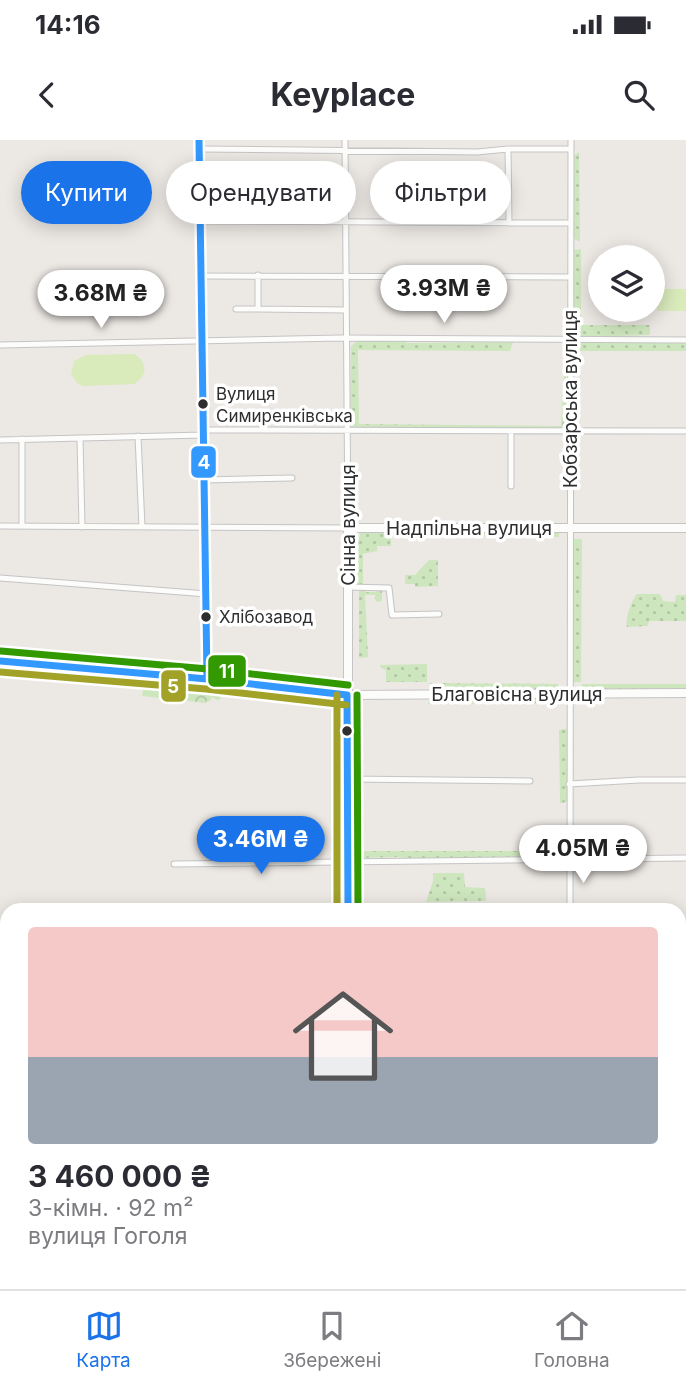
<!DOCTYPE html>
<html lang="uk">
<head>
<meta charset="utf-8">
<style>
  :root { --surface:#fff; --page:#f2f2f3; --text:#2b2b33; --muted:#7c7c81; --line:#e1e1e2; --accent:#1a73e8 }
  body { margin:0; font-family:Inter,sans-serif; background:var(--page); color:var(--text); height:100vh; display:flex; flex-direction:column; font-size:26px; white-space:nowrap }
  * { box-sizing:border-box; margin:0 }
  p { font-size:23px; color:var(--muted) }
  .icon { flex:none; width:38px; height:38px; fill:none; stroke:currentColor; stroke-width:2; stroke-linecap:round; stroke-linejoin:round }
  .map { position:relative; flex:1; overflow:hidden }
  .panel { position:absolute; left:0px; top:763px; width:686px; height:387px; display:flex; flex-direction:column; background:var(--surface); border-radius:21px 21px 0 0; box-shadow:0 4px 18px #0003 }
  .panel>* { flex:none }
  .banner { position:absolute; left:21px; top:21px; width:644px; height:63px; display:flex; gap:14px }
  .fabs { position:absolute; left:588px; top:105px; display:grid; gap:14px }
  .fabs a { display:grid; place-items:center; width:77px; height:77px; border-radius:50%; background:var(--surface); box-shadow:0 4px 18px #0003; font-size:35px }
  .price { position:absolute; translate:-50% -60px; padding:0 16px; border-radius:24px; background:#fff; color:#222; font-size:23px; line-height:46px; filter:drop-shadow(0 2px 4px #0008) }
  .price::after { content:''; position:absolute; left:50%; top:42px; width:21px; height:16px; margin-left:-10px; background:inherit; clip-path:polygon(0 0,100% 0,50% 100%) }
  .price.selected { background:var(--accent); color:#fff }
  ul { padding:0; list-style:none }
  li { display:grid; align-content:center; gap:14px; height:371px; padding:0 28px }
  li+li { border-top:2px solid var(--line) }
  li span { display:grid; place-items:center; height:217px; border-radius:7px; color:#555 }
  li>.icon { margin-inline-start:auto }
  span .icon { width:126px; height:126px; fill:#fffc; stroke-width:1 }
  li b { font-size:30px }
  .chip { padding:0 24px; border-radius:32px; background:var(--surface); box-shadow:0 4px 18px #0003; font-size:24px; line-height:63px }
  .chip.selected { background:var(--accent); color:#fff }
  .status { display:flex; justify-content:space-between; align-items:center; height:49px; padding:0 35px; background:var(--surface); direction:ltr }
  .status svg { height:19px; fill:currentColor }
  header { display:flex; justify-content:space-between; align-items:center; height:91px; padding:0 28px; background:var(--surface); font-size:32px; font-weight:700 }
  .dock { display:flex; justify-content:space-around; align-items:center; height:98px; border-top:2px solid var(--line); background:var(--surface); font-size:19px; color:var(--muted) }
  .dock a { display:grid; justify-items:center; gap:4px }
  .dock .selected { color:var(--accent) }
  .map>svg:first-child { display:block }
  .green { fill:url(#green-dots) }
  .forest { fill:url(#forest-crowns) }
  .pitch { fill:#d9eabb }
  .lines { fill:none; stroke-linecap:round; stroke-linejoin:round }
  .street-casing { stroke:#c5c4c5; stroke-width:7 }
  .secondary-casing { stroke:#c5c4c5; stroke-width:10 }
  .street { stroke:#fcfcfb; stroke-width:5 }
  .secondary { stroke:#fcfcfb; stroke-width:8 }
  .bus-1-casing { stroke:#fff; stroke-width:12 }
  .bus-2-casing { stroke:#fff; stroke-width:12 }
  .bus-3-casing { stroke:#fff; stroke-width:12 }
  .bus-1 { stroke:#39f; stroke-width:7 }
  .bus-2 { stroke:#a2a228; stroke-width:7 }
  .bus-3 { stroke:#390; stroke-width:7 }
  .bus-dot { fill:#2e2e2e; stroke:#fff; stroke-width:2.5 }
  .labels { text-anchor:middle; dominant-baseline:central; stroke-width:7; stroke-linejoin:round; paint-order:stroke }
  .bus-label { font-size:17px; fill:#2e2e2e; stroke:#fff; text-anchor:start }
  .street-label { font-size:19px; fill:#2e2e2e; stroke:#fff }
  .line-badge { stroke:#fff; stroke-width:2.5 }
  .badge-label { font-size:19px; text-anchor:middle; font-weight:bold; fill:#fff }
</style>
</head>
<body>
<div class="status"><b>14:16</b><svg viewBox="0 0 49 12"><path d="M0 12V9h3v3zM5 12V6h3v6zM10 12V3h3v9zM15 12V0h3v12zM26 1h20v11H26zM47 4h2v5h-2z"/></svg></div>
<header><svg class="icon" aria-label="back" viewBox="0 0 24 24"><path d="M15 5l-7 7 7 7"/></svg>Keyplace<svg class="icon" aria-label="search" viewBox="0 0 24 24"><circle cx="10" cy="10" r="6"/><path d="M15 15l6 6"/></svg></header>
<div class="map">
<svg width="686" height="1149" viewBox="0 0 686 1149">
  <defs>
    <pattern id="green-dots" width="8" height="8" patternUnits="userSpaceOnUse" patternTransform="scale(1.75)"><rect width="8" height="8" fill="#cee6be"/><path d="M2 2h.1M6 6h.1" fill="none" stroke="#b1c6a4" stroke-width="1.8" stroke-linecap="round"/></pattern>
    <pattern id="forest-crowns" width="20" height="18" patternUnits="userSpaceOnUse" patternTransform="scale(1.75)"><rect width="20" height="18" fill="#cee6be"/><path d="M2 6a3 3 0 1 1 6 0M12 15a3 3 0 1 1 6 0" fill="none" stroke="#b1c6a4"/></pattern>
  </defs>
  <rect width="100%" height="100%" fill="#ece8e4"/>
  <path class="green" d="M579,12L580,101L574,99V16Z
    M581,109V185H650V195L581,197L574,194L573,110Z
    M404,200L407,203L513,202L510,211L358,210L359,284L561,286L566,204L568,285L562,288L352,287L350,285L351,206L357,201Z
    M582,202H686V211H580L579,206Z
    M559,392V397H452L455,393Z
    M360,393H394V397L391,398V406H377V411L363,414V444L354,445L352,398L359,399Z
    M573,399H582L581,542H573Z
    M429,420H438V446L415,447V444H405V435H415Z
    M359,448H363L366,452H376L379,448L382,452V461L376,462L375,455H365L368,517L359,518Z
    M637,454H660L663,461L675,462L676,455H686V481H649L648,486L627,487C625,478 631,462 637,454Z
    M427,524V542H386V530L381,528L380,525Z
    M430,543L558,544V550L433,551Z
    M582,544H686V549L582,550Z
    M430,558H557V563L428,564Z
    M567,589V662L560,663L559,590Z
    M357,711H557L556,717L410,719L399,717L357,718Z
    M433,733H464L465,747L485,748L486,761L426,762L433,741Z"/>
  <path class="forest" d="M144,545L218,551L221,559L217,560L212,557L210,561H207L206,563L142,556Z"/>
  <path class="pitch" d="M686,149V171H657V149Z
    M134,214C148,221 148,236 134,244L83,246L77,243L71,234L74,221L86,215Z"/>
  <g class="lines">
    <defs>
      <path id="street" d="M199,9L477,12L508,9H571
        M508,9L509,83
        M199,81L571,83
        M258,135V169L346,170
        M201,136L570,137
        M236,169H258
        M0,205L340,198L686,200
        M204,290L686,291
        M511,291V346
        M138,296L142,387
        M80,298L82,387
        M22,299V386
        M0,300L204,295
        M205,340L292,338
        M0,386L348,388L345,0
        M0,438L207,454
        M348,447L389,448L392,475L439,474
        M348,639L530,641
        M569,644L639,640H686
        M174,724L686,718
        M570,770L571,0
        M0,1127L7,1133
        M17,1143L23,1149
        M348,1149V1143
        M566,1149V1143"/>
      <path id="secondary" d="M199,0L207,539
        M0,521L207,539L347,555L686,553
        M348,770V388H686
        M679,881H686
        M679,897H686"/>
    </defs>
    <use href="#street" class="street-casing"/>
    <use href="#secondary" class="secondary-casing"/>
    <use href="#street" class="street"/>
    <use href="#secondary" class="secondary"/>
    <defs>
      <path id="bus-1" d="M199,0L207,539
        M0,521L207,539L347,555
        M347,555L348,770"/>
      <path id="bus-2" d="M0,532L206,549L346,565
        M337,555V770"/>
      <path id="bus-3" d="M1,511L208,529L348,545
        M357,555L358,770"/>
    </defs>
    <use href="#bus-1" class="bus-1-casing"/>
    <use href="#bus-2" class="bus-2-casing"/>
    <use href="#bus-3" class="bus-3-casing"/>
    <use href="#bus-1" class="bus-1"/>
    <use href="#bus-2" class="bus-2"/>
    <use href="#bus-3" class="bus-3"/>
  </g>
  <g class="bus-dot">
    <circle cx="203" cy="264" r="6"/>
    <circle cx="206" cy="477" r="6"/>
    <circle cx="347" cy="591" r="6"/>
  </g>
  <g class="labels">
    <g class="bus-label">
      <text x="216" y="254">Вулиця<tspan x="216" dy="22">Симиренківська</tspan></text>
      <text x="219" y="477">Хлібозавод</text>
    </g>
    <g class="street-label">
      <text transform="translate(570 259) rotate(-90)">Кобзарська вулиця</text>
      <text transform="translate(348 385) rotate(-90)">Сінна вулиця</text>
      <text x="469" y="388">Надпільна вулиця</text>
      <text x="517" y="554">Благовісна вулиця</text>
    </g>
  </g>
  <g class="line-badge">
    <rect x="190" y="305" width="27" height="34" rx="7" fill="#39f"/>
    <rect x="207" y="514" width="40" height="34" rx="7" fill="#390"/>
    <rect x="160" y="529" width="27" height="34" rx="7" fill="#a2a228"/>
  </g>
  <g class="badge-label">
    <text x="204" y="329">4</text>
    <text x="227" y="538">11</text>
    <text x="173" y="553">5</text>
  </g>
</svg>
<div class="fabs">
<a><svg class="icon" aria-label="layers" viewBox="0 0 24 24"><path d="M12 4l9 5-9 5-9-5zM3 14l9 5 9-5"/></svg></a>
</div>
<b class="price" style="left:444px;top:185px">3.93M ₴</b>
<b class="price" style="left:101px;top:190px">3.68M ₴</b>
<b class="price selected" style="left:261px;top:736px">3.46M ₴</b>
<b class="price" style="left:583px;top:745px">4.05M ₴</b>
<div class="banner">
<a class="chip selected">Купити</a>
<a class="chip">Орендувати</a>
<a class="chip">Фільтри</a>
</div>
<section class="panel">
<ul>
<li><span style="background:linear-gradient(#f6c9c9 60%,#9aa5b1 0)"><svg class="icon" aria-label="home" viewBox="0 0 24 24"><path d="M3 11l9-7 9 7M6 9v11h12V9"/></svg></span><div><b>3 460 000 ₴</b><p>3-кімн. · 92 m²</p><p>вулиця Гоголя</p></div></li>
</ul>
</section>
</div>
<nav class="dock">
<a class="selected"><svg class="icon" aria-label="map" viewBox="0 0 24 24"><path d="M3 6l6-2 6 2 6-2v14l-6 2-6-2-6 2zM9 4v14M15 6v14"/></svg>Карта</a>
<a><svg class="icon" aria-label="saved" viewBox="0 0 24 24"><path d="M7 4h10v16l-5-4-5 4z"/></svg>Збережені</a>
<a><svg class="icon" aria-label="home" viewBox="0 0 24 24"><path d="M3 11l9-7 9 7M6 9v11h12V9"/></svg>Головна</a>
</nav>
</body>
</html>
